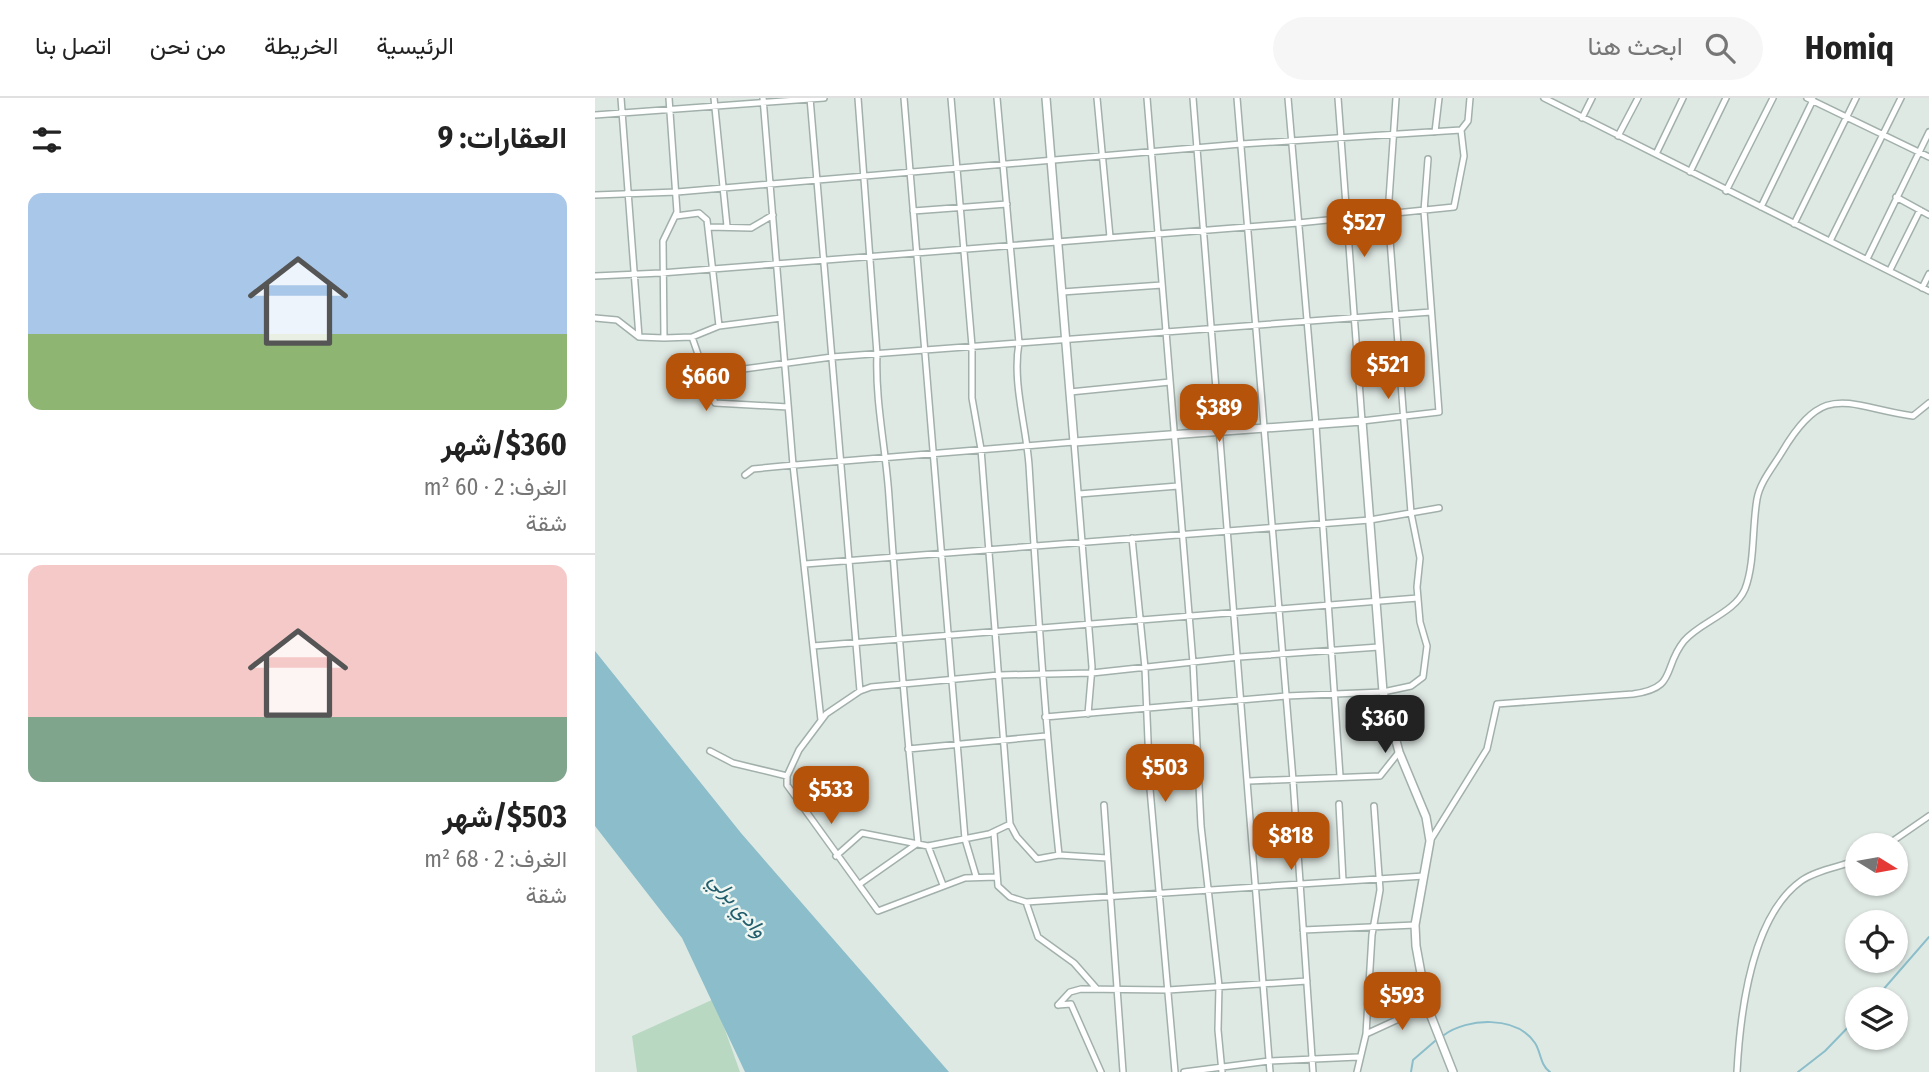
<!DOCTYPE html>
<html lang="ar">
<head>
<meta charset="utf-8">
<style>
  :root { --surface:#fff; --page:#f6f6f6; --text:#222; --muted:#767676; --line:#e0e0e0; --accent:#b45309 }
  body { margin:0; font-family:"Fira Sans Condensed",Vazirmatn,sans-serif; background:var(--page); color:var(--text); direction:rtl; height:100vh; display:flex; flex-direction:column; font-size:26px; white-space:nowrap }
  * { box-sizing:border-box; margin:0 }
  p { font-size:23px; color:var(--muted) }
  .icon { flex:none; width:38px; height:38px; fill:none; stroke:currentColor; stroke-width:2; stroke-linecap:round; stroke-linejoin:round }
  .map { position:relative; flex:1; overflow:hidden; direction:ltr }
  .details { display:flex; flex-direction:column; background:var(--surface); width:595px }
  .details>* { flex:none }
  .needle { width:46px; rotate:101deg }
  .controls { position:absolute; left:1250px; top:735px; display:grid; gap:14px }
  .controls a { display:grid; place-items:center; width:63px; height:63px; border-radius:50%; background:var(--surface); box-shadow:0 2px 5px #0004; font-size:35px }
  .price { position:absolute; translate:-50% -60px; padding:0 16px; border-radius:14px; background:var(--accent); color:#fff; font-size:23px; line-height:46px; filter:drop-shadow(0 2px 4px #0008) }
  .price::after { content:''; position:absolute; left:50%; top:42px; width:21px; height:16px; margin-left:-10px; background:inherit; clip-path:polygon(0 0,100% 0,50% 100%) }
  .price.active { background:#222; color:#fff }
  ul { padding:0; list-style:none }
  li { display:grid; align-content:center; gap:14px; height:371px; padding:0 28px }
  li+li { border-top:2px solid var(--line) }
  li span { display:grid; place-items:center; height:217px; border-radius:14px; color:#555 }
  li>.icon { margin-inline-start:auto }
  span .icon { width:126px; height:126px; fill:#fffc; stroke-width:1 }
  li b { font-size:30px }
  h2 { display:flex; justify-content:space-between; align-items:center; height:84px; padding:0 28px; font-size:30px }
  header { display:flex; align-items:center; gap:42px; box-sizing:border-box; height:98px; padding:0 35px; background:var(--surface); border-bottom:2px solid var(--line) }
  header strong { font-size:33px }
  nav { display:flex; gap:38px; margin-inline-start:auto; font-size:24px }
  .search { width:490px; height:63px; background:var(--page); display:flex; align-items:center; gap:18px; box-sizing:border-box; padding:0 24px; border-radius:38px; color:var(--muted); font-size:26px }
  main { display:flex; flex:1; min-height:0 }
  .map>svg:first-child { display:block }
  .green { fill:#b9d8c2 }
  .water { fill:#8bbeca }
  .lines { fill:none; stroke-linecap:round; stroke-linejoin:round }
  .stream { stroke:#8bbeca; stroke-width:2 }
  .minor-casing { stroke:#a2b0ab; stroke-width:8 }
  .tertiary-casing { stroke:#a2b0ab; stroke-width:10 }
  .minor { stroke:#fff; stroke-width:5 }
  .tertiary { stroke:#fff; stroke-width:7 }
  .labels { text-anchor:middle; dominant-baseline:central; stroke-width:5; stroke-linejoin:round; paint-order:stroke }
  .water-label { font-size:21px; font-style:italic; fill:#215e6d; stroke:#eff6f2 }
</style>
</head>
<body>
<header>
<strong>Homiq</strong>
<div class="search"><svg class="icon" aria-label="search" viewBox="0 0 24 24"><circle cx="10" cy="10" r="6"/><path d="M15 15l6 6"/></svg>ابحث هنا</div>
<nav><a>الرئيسية</a><a>الخريطة</a><a>من نحن</a><a>اتصل بنا</a></nav>
</header>
<main>
<div class="map">
<svg width="1334" height="974" viewBox="0 0 1334 974">
  <rect width="100%" height="100%" fill="#dfe9e4"/>
  <path class="green" d="M119,901L145,974H42L37,938Z"/>
  <path class="water" d="M0,553L146,735L354,974H150L87,840L0,728Z"/>
  <g class="lines">
    <path class="stream" d="M1280,901L1334,839
      M849,937C872,920 921,917 940,945C946,954 945,967 955,974
      M816,974L818,962L840,943
      M1203,974L1230,953L1262,920"/>
    <defs>
      <path id="minor" d="M26,0L44,239
        M119,0L132,128
        M168,0L198,367L226,622
        M215,0L265,593
        M263,0L282,256C280,304 291,351 294,399C302,515 311,630 323,745L266,785
        M309,0L370,741L381,778
        M356,0L377,248V300L386,351L415,726L422,739L442,761L464,757L512,760
        M402,0L424,245C417,284 431,327 434,367C442,497 450,627 464,757
        M502,0L515,139
        M552,0L598,565L606,728L624,888L623,932L627,974
        M598,0L675,974
        M642,0L698,682L718,974
        M693,0L721,327L745,678
        M743,0L767,323L844,314L829,113L833,61
        M949,0L1334,193
        M1212,0L1334,59
        M0,17L229,0
        M987,20L997,0
        M840,34L844,0
        M1023,38L1043,0
        M1061,56L1088,0
        M1095,74L1131,0
        M1131,93L1178,0
        M0,97L82,94L646,46L866,32L873,23L875,0
        M1301,99L1334,117
        M1166,109L1218,2
        M318,113L412,106
        M81,118L104,115L112,122L124,228
        M1199,126L1261,0
        M114,129L156,130L178,117
        M1235,143L1306,0
        M1272,161L1334,34
        M1295,172L1325,112
        M0,178L66,175L703,125L859,109L869,58L866,32
        M1327,190L1334,176
        M467,194L567,187
        M0,220L22,222L44,239L69,240L97,239L124,228L186,220
        M97,239L120,305L193,309
        M69,240L68,143L82,114L74,0
        M112,276L237,259L836,214
        M475,294L575,284
        M150,377L158,371L188,368L479,344L497,569L493,616
        M484,396L583,388
        M537,440L550,570L555,691L580,974
        M210,466L775,422L844,410
        M218,548L823,500
        M450,619L691,598L788,594L816,588L828,579L832,548L825,524L822,489L825,460L816,415L793,116L801,0
        M313,651L451,638
        M115,653L138,665L192,678
        M654,683L785,678L804,654
        M744,706L748,783
        M509,707L528,974
        M399,735L403,788L415,799L431,804L829,778
        M835,743L892,651L902,606L1038,596C1083,590 1067,570 1089,543C1105,524 1140,515 1150,491C1160,465 1157,429 1162,401C1165,384 1178,369 1187,354C1230,282 1250,308 1318,318L1334,305
        M1292,747L1334,718
        M333,748L348,787
        M241,758L267,735L333,748L394,736L415,726
        M401,779L370,780L283,813L192,687V678L204,652L231,616L265,593L276,589L404,577L497,575L644,559L784,549
        M431,804L443,839L479,865L501,890
        M708,832L820,827
        M463,907L475,894L486,891L573,892L712,883
        M463,907L476,906L506,974
        M771,936L832,908
        M589,974L674,963L763,959
        M762,974L771,936L777,837L785,792L779,708
        M1142,974C1145,917 1156,819 1206,783C1221,772 1245,769 1262,762"/>
      <path id="tertiary" d="M451,0L479,344L767,323L788,594L804,654L831,719L835,743L820,827L821,848L832,908L858,974"/>
    </defs>
    <use href="#minor" class="minor-casing"/>
    <use href="#tertiary" class="tertiary-casing"/>
    <use href="#minor" class="minor"/>
    <use href="#tertiary" class="tertiary"/>
  </g>
  <g class="labels">
    <g class="water-label">
      <text transform="translate(143 807) rotate(50)">وادي برلي</text>
    </g>
  </g>
</svg>
<div class="controls">
<a><svg class="needle" viewBox="-14 -14 28 28"><path d="M0-13l5 13h-10z" fill="#e53935"/><path d="M0 13l5-13h-10z" fill="#767676"/></svg></a>
<a><svg class="icon" aria-label="locate" viewBox="0 0 24 24"><circle cx="12" cy="12" r="6"/><path d="M12 2v4M12 18v4M2 12h4M18 12h4"/></svg></a>
<a><svg class="icon" aria-label="layers" viewBox="0 0 24 24"><path d="M12 4l9 5-9 5-9-5zM3 14l9 5 9-5"/></svg></a>
</div>
<b class="price" style="left:769px;top:161px">$527</b>
<b class="price" style="left:793px;top:303px">$521</b>
<b class="price" style="left:111px;top:315px">$660</b>
<b class="price" style="left:624px;top:346px">$389</b>
<b class="price active" style="left:790px;top:657px">$360</b>
<b class="price" style="left:570px;top:706px">$503</b>
<b class="price" style="left:236px;top:728px">$533</b>
<b class="price" style="left:696px;top:774px">$818</b>
<b class="price" style="left:807px;top:934px">$593</b>
</div>
<section class="details">
<h2>العقارات: 9<svg class="icon" aria-label="filters" viewBox="0 0 24 24"><path d="M4 7h16M4 17h16"/><circle cx="9" cy="7" r="2"/><circle cx="15" cy="17" r="2"/></svg></h2>
<ul>
<li><span style="background:linear-gradient(#a9c7e8 65%,#8fb573 0)"><svg class="icon" aria-label="home" viewBox="0 0 24 24"><path d="M3 11l9-7 9 7M6 9v11h12V9"/></svg></span><div><b>$360/شهر</b><p>الغرف: 2 · 60 m²</p><p>شقة</p></div></li>
<li><span style="background:linear-gradient(#f6c9c9 70%,#7fa58c 0)"><svg class="icon" aria-label="home" viewBox="0 0 24 24"><path d="M3 11l9-7 9 7M6 9v11h12V9"/></svg></span><div><b>$503/شهر</b><p>الغرف: 2 · 68 m²</p><p>شقة</p></div></li>
</ul>
</section>
</main>
</body>
</html>
